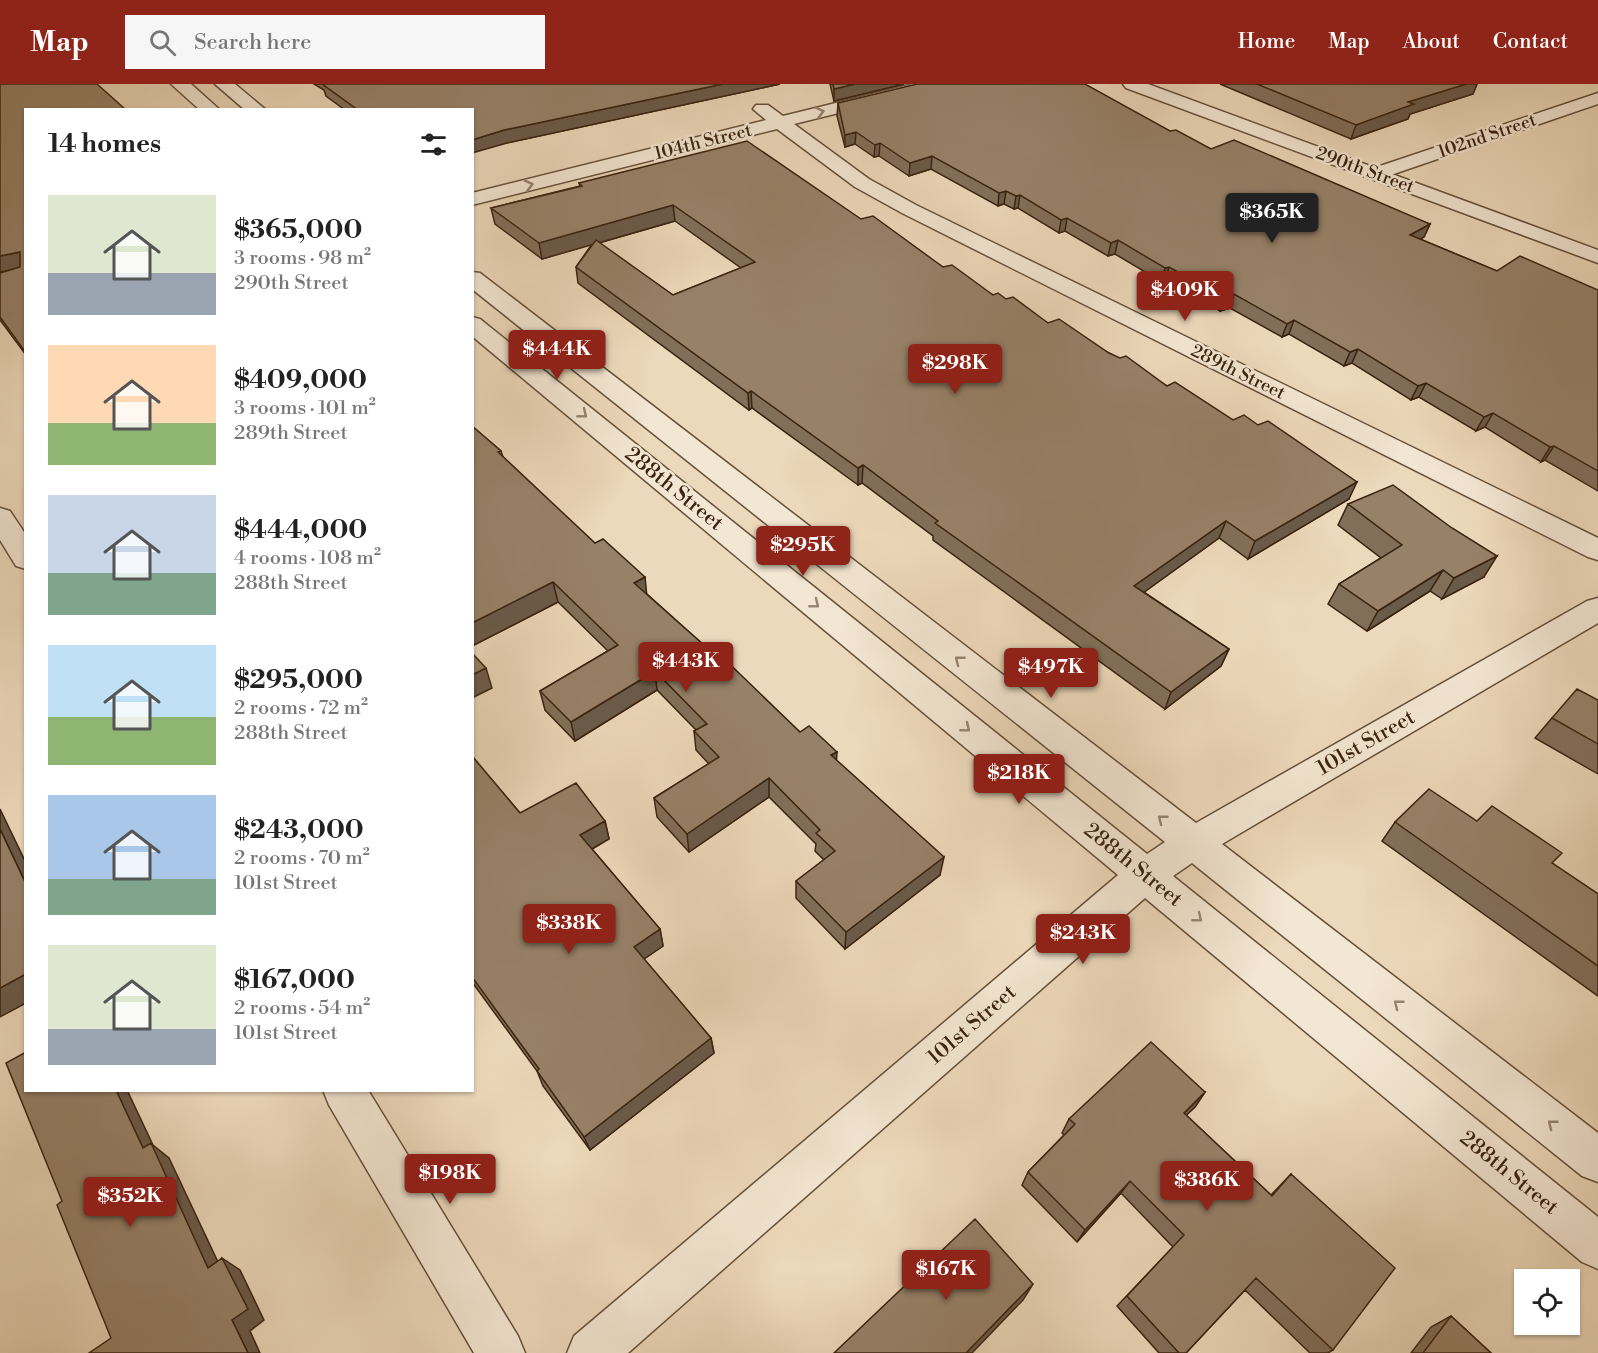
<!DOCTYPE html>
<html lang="en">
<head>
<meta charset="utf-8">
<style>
  :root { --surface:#fff; --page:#f6f6f6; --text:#222; --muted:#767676; --accent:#8f2418 }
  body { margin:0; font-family:"Libre Bodoni",serif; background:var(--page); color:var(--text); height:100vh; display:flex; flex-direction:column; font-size:22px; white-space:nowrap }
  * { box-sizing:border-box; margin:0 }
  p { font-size:20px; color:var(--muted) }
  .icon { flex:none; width:33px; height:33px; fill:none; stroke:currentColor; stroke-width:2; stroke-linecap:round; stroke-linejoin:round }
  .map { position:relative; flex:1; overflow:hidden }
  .panel { position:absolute; left:24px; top:24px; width:450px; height:984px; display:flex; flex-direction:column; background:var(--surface); border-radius:0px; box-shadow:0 2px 4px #0004 }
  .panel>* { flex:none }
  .buttons { position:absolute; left:1514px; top:1185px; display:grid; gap:12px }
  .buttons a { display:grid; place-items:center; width:66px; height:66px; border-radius:0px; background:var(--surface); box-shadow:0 2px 4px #0004; font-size:30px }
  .price { position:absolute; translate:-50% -51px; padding:0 14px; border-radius:6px; background:var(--accent); color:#fff; font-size:20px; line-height:39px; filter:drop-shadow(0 2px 3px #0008) }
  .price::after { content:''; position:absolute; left:50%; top:36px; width:18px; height:14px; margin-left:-9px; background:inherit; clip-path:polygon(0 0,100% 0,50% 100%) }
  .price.selected { background:#222; color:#fff }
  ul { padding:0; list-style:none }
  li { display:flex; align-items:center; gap:18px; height:150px; padding:0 24px }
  li span { display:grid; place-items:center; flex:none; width:168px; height:120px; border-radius:0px; color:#555 }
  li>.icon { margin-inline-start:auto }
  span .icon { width:72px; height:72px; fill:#fffc; stroke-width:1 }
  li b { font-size:26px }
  h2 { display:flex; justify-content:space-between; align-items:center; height:72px; padding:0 24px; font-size:26px }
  header { display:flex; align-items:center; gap:36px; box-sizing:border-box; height:84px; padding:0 30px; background:var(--accent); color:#fff }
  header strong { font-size:28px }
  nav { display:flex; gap:33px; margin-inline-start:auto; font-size:21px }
  .search { width:420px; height:54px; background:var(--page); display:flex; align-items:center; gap:15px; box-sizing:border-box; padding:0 21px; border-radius:0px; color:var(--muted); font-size:22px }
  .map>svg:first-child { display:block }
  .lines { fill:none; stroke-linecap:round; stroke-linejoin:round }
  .minor-casing { stroke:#66503a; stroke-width:3 }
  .tertiary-casing { stroke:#66503a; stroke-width:3 }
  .minor { fill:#f3e6d2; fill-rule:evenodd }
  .tertiary { fill:#f3e6d2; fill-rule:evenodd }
  .wall { fill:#826f59; stroke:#3a230f; stroke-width:1.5; fill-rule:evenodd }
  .shaded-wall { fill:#6a5a49; stroke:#3a230f; stroke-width:1.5 }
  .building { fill:#978168; stroke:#3a230f; stroke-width:1.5 }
  .oneway { stroke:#968470 }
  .labels { text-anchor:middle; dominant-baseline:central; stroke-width:5; stroke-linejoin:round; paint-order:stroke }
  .far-street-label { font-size:18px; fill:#3a230f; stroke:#f3e6d2 }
  .street-label { font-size:21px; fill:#3a230f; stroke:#f3e6d2 }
</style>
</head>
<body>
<header>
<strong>Map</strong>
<div class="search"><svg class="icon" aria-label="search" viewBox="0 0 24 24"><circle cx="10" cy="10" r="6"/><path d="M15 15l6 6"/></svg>Search here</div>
<nav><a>Home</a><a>Map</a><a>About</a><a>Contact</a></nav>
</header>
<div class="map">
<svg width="1598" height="1269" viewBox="0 0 1598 1269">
  <rect width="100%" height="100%" fill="#ecd8ba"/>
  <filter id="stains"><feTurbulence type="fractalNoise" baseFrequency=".00333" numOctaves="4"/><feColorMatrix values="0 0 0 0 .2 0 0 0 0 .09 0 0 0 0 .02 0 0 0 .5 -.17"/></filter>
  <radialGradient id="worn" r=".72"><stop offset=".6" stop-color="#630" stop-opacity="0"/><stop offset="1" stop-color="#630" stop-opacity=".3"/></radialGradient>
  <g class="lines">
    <defs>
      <path id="minor" d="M171,0H191L220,26H200Z
        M215,0H235L266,26H245Z
        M913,0H943L940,4L794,40L869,95L916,121L1598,454V476L1588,473L902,129L855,103L777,45L472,121V109L766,36L753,25L756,21H768L783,32Z
        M1598,9V20L1382,94H1368L1365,90L1368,86Z
        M472,188L480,189L1196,739L1587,517L1598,514V539L1222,760L1598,1049V1098L1582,1092L1192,779L1173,792L1598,1133V1185L1582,1178L1145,814L628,1269H567L574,1252L1118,791L472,252V233L480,235L1147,770L1165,758L472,205Z
        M0,424L10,427L26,451V485L16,482L0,456Z
        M323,1006H368L518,1252L525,1269H474L329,1021Z"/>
      <path id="tertiary" d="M1123,0H1148L1598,166V179L1126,4Z"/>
    </defs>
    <use href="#minor" class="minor-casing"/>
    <use href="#tertiary" class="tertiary-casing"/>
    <use href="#minor" class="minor"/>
    <use href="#tertiary" class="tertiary"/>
  </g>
  <path class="wall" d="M0,0L26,26V271L0,236V189L8,186L0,188Z
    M314,0H780L507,59L472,26H345L326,12L324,6Z
    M830,0H904L834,17Z
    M1220,0H1477L1473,10L1410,30L1408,35L1351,55Z
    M838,19L1170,47L1211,65L1430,140L1424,153L1420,155L1497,187L1598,206V407L1545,376L1541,378L1485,343L1476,347L1419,313L1411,316L1352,279L1344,282L1289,250L1282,253L1230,224L1220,227L1166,196L1162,198L1115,170L1108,172L1065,147L1059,149L1018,124L1014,125L1004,120L998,122L931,85L909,92L879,72L874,73L855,60L845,63L837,32Z
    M579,99L861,135L943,183L993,211L1006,215L1048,239L1109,269L1167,302L1349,415L1248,475L1219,454L1144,508L1229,565L1221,582L1165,625L933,456V452L862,399L858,401L752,324L749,326L578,199L576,183L592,160L542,175L495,140L491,124L580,102ZM675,137L741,184L673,211L599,159Z
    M472,342L501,367L503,373L647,510L800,648L836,676L940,791L845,865L796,814V797L824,776L815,767L816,760L769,713L689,768L657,733L654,714L709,680L696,666L694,647L696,646L657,606L575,657L545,626L540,607L608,567L558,518L472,562Z
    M1348,420L1484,493L1442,515L1430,507L1367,547L1328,520L1339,500L1381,474L1338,441Z
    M1598,616V690L1535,654L1552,634Z
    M472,672L520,729L605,737L609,755L592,765L660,845L663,862L644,875L711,954L714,969L590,1066L543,1002L537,987L472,898Z
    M1395,738L1552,779L1598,810V912L1382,757Z
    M1205,1008L1195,1023L1186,1031L1271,1111L1291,1090L1333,1266L1328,1269H1310L1245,1206L1186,1269H1159L1117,1222L1173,1163L1121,1109L1077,1158L1022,1101L1028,1088L1064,1051L1062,1049L1069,1035Z
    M1451,1232L1491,1269H1411L1431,1243Z"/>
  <path class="shaded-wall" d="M723,0H780L507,59L472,69V56L504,46Z
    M855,0H904L834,17V5Z
    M1466,0H1477L1473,10L1410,30L1408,35L1351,55L1356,41L1408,18Z
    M856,48L855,60L845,63V51Z
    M880,59L879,72L874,73L875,61Z
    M932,72L931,85L909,92L910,79Z
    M1006,107L1004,120L998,122L999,109Z
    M1020,111L1018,124L1014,125L1016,112Z
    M673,121L675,137L542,175L539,159Z
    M1067,134L1065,147L1059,149L1061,136Z
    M1430,140L1424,153L1404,164L1410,151Z
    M1118,156L1115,170L1108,172L1111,159Z
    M20,168L26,183L0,188V172Z
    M1169,183L1166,196L1162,198L1165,184Z
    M1234,210L1230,224L1220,227L1225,214Z
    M1294,236L1289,250L1282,253L1287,240Z
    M1358,265L1352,279L1344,282L1350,268Z
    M1426,299L1419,313L1411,316L1418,302Z
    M751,307L752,324L749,326L748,309Z
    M1493,329L1485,343L1476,347L1484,333Z
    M1554,362L1545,376L1541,378L1550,363Z
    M863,381L862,399L858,401V384Z
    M1357,398L1349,415L1248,475L1255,457Z
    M1226,437L1219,454L1129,519L1134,502Z
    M1497,472L1484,493L1442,515L1454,494Z
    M1443,486L1430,507L1367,547L1378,527Z
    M645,493L647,513L634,499Z
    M553,498L558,518L472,562V539Z
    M1229,565L1221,582L1165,625L1171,608Z
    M486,584L492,604L472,614V591Z
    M655,587L657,606L575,657L571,638Z
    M837,668L836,686L831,671Z
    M769,694V713L689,768L687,750Z
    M0,725L26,779V800L0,745Z
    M605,737L609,755L585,769L580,751Z
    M944,773L940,791L845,865L846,848Z
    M660,845L663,862L638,879L634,863Z
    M26,890V919L0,933V904Z
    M711,954L714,969L590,1066L584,1053Z
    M116,1006H127L153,1061L169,1074L226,1195L208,1184L143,1064Z
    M1205,1008L1195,1023L1174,1043L1184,1029Z
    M1130,1097L1121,1109L1077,1158L1085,1146Z
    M222,1174L240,1186L264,1236L250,1247L260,1269H248L232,1236Z
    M1033,1200L1023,1216L972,1269H966Z"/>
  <path class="building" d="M0,0H97L126,26H26V269L0,233V189L20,183V168L0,172Z
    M322,0H723L504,46L472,56V26H358Z
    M833,0H855L834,5Z
    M917,0H1085L1170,47L1176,46L1211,65L1234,56L1430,140L1410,151L1497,187L1520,172L1598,206V387L1554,362L1550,363L1493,329L1484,333L1426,299L1418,302L1358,265L1350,268L1294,236L1287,240L1234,210L1225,214L1169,183L1165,184L1118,156L1111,159L1067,134L1061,136L1020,111L1016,112L1006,107L999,109L932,72L910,79L880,59L875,61L856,48L845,51L838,19Z
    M1257,0H1466L1408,18L1414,20L1356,41Z
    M747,57L861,135L873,132L943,183L952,181L993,211L998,209L1006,215L1013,213L1048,239L1059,235L1109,269L1120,274L1126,272L1167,302L1175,298L1233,336L1244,331L1258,341L1268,337L1357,398L1255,457L1226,437L1134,502L1229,565L1171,608L935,439L938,437L863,381L858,384L751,307L748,309L576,183L596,156L673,211L755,178L673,121L539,159L491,124L582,102L579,99Z
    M472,342L501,367L498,368L595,459L603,455L645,493L634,499L713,569L716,567L800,648L809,642L837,668L831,671L944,773L846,848L796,797L835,767L816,749L820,746L769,694L687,750L654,714L719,673L694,647L707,640L655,587L571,638L540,607L618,561L553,498L472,539Z
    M1393,401L1452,444L1497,472L1454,494L1443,486L1378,527L1339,500L1402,461L1348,420Z
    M472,569L486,584L472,591Z
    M1577,605L1598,616V660L1552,634Z
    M472,672L520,729L576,699L605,737L580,751L660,845L634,863L711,954L584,1053L537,987L539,985L472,893Z
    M1429,705L1477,737L1492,722L1562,769L1552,779L1598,810V882L1395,738Z
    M0,745L26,800V890L0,904Z
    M1151,958L1205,1008L1184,1029L1272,1112L1291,1090L1395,1184L1333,1266L1256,1194L1186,1269H1179L1127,1212L1184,1151L1130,1097L1085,1146L1028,1088L1075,1040L1069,1035Z
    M26,968V1006H116L143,1064L151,1059L208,1184L222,1174L248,1225L232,1236L248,1269H89L111,1254L57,1121L62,1117L6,979Z
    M975,1135L1033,1200L966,1269H834Z
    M1451,1232L1491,1269H1423Z"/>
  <defs><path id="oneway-chevron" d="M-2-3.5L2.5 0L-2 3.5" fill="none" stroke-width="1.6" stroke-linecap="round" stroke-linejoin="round" transform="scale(1.5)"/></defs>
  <g class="oneway">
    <use href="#oneway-chevron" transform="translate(820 28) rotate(-14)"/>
    <use href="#oneway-chevron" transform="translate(529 101) rotate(-14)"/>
    <use href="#oneway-chevron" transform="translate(583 330) rotate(39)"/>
    <use href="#oneway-chevron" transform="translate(815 520) rotate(39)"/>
    <use href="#oneway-chevron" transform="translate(959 576) rotate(-142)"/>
    <use href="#oneway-chevron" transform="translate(966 644) rotate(39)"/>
    <use href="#oneway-chevron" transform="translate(1162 735) rotate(-142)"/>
    <use href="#oneway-chevron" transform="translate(1198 834) rotate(39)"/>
    <use href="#oneway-chevron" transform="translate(1398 920) rotate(-142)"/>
    <use href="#oneway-chevron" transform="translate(1552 1040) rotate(-142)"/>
  </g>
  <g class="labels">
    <g class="far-street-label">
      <text transform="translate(1487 52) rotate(-19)">102nd Street</text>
      <text transform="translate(703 58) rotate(-14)">104th Street</text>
      <text transform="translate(1365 86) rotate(20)">290th Street</text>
      <text transform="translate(1238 288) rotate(26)">289th Street</text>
    </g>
    <g class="street-label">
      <text transform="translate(674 405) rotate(39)">288th Street</text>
      <text transform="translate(1366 659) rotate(-30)">101st Street</text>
      <text transform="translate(1133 781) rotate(39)">288th Street</text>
      <text transform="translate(972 941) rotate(-41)">101st Street</text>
      <text transform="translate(1509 1089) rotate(39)">288th Street</text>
    </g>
  </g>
  <rect width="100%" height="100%" filter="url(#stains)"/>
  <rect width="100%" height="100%" fill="url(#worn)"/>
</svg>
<div class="buttons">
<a><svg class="icon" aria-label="locate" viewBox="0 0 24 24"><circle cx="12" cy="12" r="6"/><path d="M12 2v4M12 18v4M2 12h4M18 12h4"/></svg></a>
</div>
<b class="price selected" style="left:1272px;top:160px">$365K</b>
<b class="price" style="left:1185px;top:238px">$409K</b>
<b class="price" style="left:557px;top:297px">$444K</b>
<b class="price" style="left:955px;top:311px">$298K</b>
<b class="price" style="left:803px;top:493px">$295K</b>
<b class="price" style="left:686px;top:609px">$443K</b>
<b class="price" style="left:1051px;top:615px">$497K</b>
<b class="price" style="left:1019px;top:721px">$218K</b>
<b class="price" style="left:569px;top:871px">$338K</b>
<b class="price" style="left:1083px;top:881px">$243K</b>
<b class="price" style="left:450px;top:1121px">$198K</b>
<b class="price" style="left:1207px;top:1128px">$386K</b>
<b class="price" style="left:130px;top:1144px">$352K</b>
<b class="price" style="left:946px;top:1217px">$167K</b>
<section class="panel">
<h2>14 homes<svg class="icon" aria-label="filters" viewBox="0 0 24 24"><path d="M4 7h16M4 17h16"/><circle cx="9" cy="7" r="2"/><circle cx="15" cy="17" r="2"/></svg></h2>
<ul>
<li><span style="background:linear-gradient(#dfe7d0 65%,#9aa5b1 0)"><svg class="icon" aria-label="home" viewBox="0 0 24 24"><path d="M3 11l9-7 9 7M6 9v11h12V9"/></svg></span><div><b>$365,000</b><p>3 rooms · 98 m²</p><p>290th Street</p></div></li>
<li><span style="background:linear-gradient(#ffd9b3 65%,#8fb573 0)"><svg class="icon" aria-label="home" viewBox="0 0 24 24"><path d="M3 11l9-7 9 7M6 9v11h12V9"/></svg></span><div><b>$409,000</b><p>3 rooms · 101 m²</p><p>289th Street</p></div></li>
<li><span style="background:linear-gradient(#c9d6e8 65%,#7fa58c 0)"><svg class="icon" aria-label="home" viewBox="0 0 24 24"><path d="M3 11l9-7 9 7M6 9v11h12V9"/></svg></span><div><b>$444,000</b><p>4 rooms · 108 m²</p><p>288th Street</p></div></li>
<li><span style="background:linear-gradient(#bfe0f5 60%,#8fb573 0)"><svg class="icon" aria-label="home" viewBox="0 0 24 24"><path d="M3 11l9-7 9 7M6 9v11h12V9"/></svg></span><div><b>$295,000</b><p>2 rooms · 72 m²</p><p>288th Street</p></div></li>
<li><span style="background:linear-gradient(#a9c7e8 70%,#7fa58c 0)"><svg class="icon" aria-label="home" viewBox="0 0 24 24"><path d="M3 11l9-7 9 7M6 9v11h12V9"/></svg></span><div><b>$243,000</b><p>2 rooms · 70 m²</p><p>101st Street</p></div></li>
<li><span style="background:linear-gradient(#dfe7d0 70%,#9aa5b1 0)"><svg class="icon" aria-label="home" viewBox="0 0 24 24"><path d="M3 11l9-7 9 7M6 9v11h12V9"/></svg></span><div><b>$167,000</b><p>2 rooms · 54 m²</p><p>101st Street</p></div></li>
</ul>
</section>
</div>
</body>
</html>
